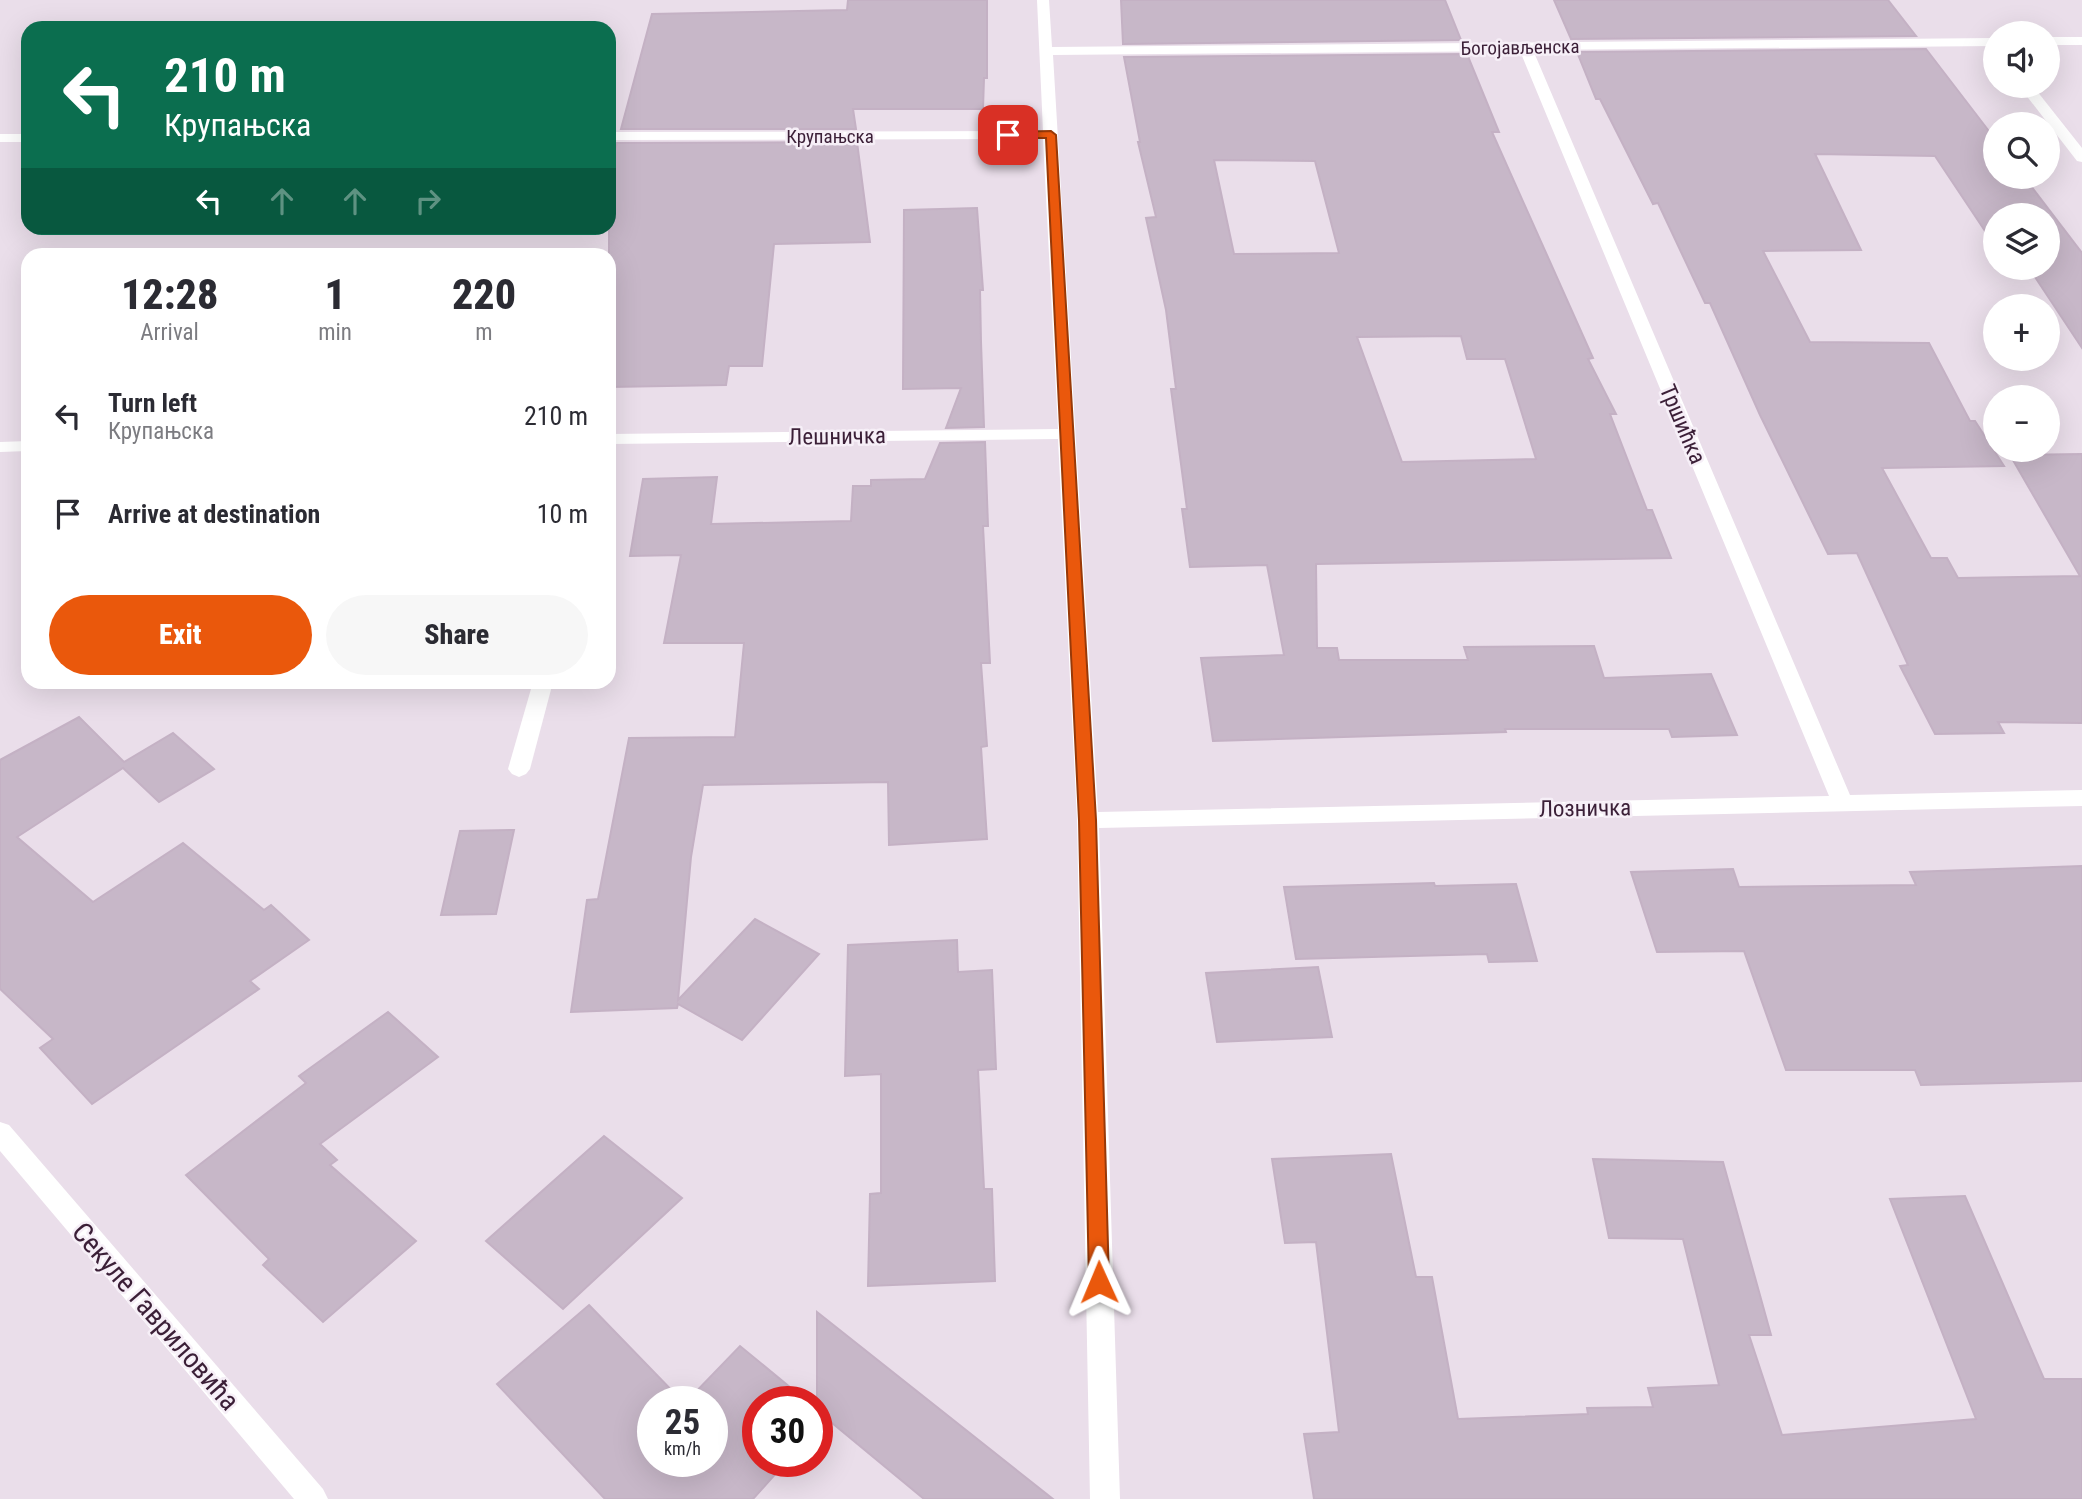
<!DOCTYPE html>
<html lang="en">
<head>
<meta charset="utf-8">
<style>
  :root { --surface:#fff; --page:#f7f7f7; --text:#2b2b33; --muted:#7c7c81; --accent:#ea580c }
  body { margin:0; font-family:"Roboto Condensed",sans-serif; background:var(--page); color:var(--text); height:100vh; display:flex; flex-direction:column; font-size:26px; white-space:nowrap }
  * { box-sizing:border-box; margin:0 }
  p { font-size:23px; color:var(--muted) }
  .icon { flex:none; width:38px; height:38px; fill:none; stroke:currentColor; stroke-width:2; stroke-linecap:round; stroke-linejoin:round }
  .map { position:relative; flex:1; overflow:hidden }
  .sheet { position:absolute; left:21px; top:248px; width:595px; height:441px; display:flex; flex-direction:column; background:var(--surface); border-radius:21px; box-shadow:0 7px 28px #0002 }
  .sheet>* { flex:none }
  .banner { position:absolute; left:21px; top:21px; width:595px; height:214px; border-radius:21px; box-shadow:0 7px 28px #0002; background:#0b6e4f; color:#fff; overflow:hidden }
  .buttons { position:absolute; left:1983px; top:21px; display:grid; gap:14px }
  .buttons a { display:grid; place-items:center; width:77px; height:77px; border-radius:50%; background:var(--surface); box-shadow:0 7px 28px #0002; font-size:35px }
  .speed { position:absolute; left:637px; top:1386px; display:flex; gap:14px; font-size:35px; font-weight:700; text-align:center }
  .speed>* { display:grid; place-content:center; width:91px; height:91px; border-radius:50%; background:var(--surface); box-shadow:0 7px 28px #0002; line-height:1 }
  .speed small { font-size:18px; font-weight:400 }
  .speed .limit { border:10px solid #d22; background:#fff; color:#111 }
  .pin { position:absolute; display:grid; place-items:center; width:60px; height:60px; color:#fff; margin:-30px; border-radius:14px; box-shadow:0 4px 10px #0006 }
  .me { position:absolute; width:77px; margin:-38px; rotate:359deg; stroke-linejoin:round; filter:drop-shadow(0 0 5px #0008) }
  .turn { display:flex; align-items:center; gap:24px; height:147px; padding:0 28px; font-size:32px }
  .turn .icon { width:91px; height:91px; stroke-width:2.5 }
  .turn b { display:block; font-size:49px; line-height:60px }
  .lanes { display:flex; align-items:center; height:66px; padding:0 28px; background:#0003; justify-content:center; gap:35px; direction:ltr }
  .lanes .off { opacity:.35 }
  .eta { display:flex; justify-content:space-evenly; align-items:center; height:119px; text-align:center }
  .eta b { font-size:42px; font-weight:800; line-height:49px }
  .primary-button { display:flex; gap:14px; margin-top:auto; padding:14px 28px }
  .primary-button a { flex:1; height:80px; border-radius:42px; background:var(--accent); color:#fff; font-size:28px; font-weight:800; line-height:80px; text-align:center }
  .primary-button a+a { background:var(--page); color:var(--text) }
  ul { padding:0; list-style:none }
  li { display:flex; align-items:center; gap:21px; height:98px; padding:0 28px }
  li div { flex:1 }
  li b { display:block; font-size:26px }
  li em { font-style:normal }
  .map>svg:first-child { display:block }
</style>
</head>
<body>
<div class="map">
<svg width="2082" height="1499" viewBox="0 0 2082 1499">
  <rect width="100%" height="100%" fill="#eadeea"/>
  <!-- building -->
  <g fill="#c7b7c8" stroke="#c4b1c4" stroke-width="2" fill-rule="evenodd">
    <polygon points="848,0 987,0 987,78 984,78 983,109 853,109 856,129 621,129 652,14 847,10"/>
    <polygon points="1121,0 1445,0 1461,40 1123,44"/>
    <polygon points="1554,0 1888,0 1916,36 1571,39"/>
    <polygon points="1926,49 1995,139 1995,177 2024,177 2082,253 2082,348 2029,268 2048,268 2048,215 1995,215 1995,246 1935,156 1815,154 1861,250 1763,251 1810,342 1929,343 1970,421 1975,421 2004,466 1882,468 1931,558 1947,558 1958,578 2080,576 2010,455 2082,454 2082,723 1998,722 2004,733 1935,734 1900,666 1908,665 1857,553 1828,554 1760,415 1710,303 1705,303 1658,203 1653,204 1600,99 1596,99 1577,52"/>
    <path d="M 1467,54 L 1499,132 L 1492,132 L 1593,358 L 1588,359 L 1616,414 L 1610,414 L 1647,510 L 1652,510 L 1671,558 L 1316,564 L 1317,648 L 1337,648 L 1339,660 L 1468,660 L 1464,647 L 1594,646 L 1604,678 L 1711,674 L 1737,735 L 1672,737 L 1669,729 L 1505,729 L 1506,732 L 1213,741 L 1201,658 L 1284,655 L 1267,565 L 1190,567 L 1182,509 L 1187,509 L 1171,389 L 1176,389 L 1166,310 L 1146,218 L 1156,217 L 1138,142 L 1140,142 L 1124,57 ZM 1214,160 L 1315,161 L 1339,253 L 1234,254 ZM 1461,336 L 1467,359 L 1505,359 L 1536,459 L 1402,462 L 1357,337 Z"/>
    <polygon points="857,142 870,242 774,244 762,366 729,366 726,385 609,387 609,171 617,143"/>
    <polygon points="977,208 983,290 980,290 981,342 984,427 946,428 961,388 903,389 904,210"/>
    <polygon points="985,442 988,526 983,526 990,663 981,663 987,746 981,747 987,839 889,845 888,782 703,785 691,857 678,1000 755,919 819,954 742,1040 678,1004 677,1008 571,1012 587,900 598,899 629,738 735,737 744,643 664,643 681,555 630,556 643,479 717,477 711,524 851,521 853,486 871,486 871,480 925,479 940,443"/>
    <polygon points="79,717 124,762 173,733 214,769 159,802 123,768 17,837 93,902 183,843 264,910 271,905 309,940 250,981 259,989 92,1104 40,1048 53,1039 0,989 0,760"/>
    <polygon points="514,830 496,914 441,915 460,831"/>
    <polygon points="2082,866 2082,1081 1921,1085 1915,1070 1786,1070 1744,951 1657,952 1631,872 1733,869 1739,887 1916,885 1910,872"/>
    <polygon points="1434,883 1435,886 1516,884 1537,961 1489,962 1487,954 1296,959 1284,887"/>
    <polygon points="957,940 958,972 992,970 996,1069 978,1070 984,1189 992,1189 995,1281 868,1286 870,1194 881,1193 881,1074 845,1076 848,945"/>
    <polygon points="1318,967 1332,1037 1217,1042 1206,973"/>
    <polygon points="388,1012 438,1057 320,1144 337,1160 330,1165 416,1241 323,1322 263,1265 269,1259 186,1175 306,1083 299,1076"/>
    <polygon points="604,1136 682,1198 563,1309 486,1241"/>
    <polygon points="1391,1154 1416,1277 1432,1277 1458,1419 1588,1414 1587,1408 1653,1407 1648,1388 1719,1385 1683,1239 1609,1238 1593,1159 1723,1162 1771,1335 1749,1335 1782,1435 1976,1419 1890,1199 1965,1196 2044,1379 2082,1379 2082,1499 1314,1499 1304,1434 1339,1432 1316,1242 1285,1243 1272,1159"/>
    <polygon points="589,1305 683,1402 653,1402 653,1461 712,1461 712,1402 686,1402 740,1346 808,1402 758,1402 758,1461 787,1461 753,1499 605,1499 497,1384"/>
    <polygon points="817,1312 1053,1499 924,1499 826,1418 817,1428"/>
  </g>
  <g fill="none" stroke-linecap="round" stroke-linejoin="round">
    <!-- lane -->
    <polygon fill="#fff" fill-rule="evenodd" points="533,682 553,682 530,769 526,774 519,777 512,774 508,769"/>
    <!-- street -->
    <g fill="#fff" fill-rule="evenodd">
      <path d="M 1037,0 L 1049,0 L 1052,47 L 1995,38 L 1995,46 L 1533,50 L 1850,795 L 2082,790 L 2082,806 L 1099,828 L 1120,1499 L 1090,1499 L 1077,820 L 1058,439 L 609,444 L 609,434 L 1058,429 L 1043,139 L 609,140 L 609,132 L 1043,131 ZM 1520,51 L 1829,796 L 1098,812 L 1053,55 Z"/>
      <rect x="2048" y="37" width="34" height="8"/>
      <polygon points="2019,86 2033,86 2082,148 2082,162 2077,161"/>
      <rect x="0" y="134" width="28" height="8"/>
      <polygon points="28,441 28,451 0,452 0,442"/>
      <polygon points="0,1122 9,1125 323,1489 328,1499 294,1499 0,1151"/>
    </g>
  </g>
  <!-- route -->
  <polygon fill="#ea580c" stroke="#983908" stroke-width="2" points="1051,131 1056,135 1096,820 1109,1282 1107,1288 1099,1291 1092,1288 1089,1282 1079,820 1046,138 1008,138 1003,135 1008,132"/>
  <g text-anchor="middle" stroke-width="5" stroke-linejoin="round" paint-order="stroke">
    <!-- far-street labels -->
    <g font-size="19" fill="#3b1f37" stroke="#f6eff7">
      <text transform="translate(1520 47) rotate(-1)" y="7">Богојављенска</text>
      <text x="830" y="143">Крупањска</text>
    </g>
    <!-- street labels -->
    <g font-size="23" fill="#3b1f37" stroke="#f6eff7">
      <text transform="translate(1683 424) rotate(67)" y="8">Тршићка</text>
      <text transform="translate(837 436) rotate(-1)" y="8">Лешничка</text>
      <text transform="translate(1585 808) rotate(-1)" y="8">Лозничка</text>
    </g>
    <!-- near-street labels -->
    <g font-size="28" fill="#3b1f37" stroke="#f6eff7">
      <text transform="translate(156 1316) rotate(49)" y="10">Секуле Гавриловића</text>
    </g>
  </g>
</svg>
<div class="buttons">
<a><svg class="icon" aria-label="sound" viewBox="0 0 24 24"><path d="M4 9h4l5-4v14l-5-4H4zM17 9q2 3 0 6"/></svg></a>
<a><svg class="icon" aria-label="search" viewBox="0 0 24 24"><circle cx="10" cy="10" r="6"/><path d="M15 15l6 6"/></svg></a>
<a><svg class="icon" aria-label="layers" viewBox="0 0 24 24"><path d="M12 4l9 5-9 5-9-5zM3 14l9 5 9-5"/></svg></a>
<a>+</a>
<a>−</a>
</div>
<div class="speed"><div>25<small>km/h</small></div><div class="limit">30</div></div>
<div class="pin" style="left:1008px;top:135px;background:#d93025"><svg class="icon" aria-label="arrive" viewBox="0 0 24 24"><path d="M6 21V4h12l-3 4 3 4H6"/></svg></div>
<svg class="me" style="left:1099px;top:1282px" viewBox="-20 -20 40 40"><path d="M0-17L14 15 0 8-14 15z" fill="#ea580c" stroke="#fff" stroke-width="4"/></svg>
<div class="banner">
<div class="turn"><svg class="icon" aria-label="left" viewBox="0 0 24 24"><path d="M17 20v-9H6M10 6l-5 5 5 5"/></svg><div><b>210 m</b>Крупањска</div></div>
<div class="lanes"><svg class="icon" aria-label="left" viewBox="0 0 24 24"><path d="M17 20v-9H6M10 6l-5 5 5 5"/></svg><svg class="icon off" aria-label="ahead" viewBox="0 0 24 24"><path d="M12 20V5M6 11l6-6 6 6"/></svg><svg class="icon off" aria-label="ahead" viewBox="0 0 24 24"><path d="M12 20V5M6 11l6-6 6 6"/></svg><svg class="icon off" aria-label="right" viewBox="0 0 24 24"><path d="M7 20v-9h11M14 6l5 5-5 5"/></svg></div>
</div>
<section class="sheet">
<div class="eta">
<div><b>12:28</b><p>Arrival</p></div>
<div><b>1</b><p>min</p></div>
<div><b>220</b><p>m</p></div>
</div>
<ul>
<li><svg class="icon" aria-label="left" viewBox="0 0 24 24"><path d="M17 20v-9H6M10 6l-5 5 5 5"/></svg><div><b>Turn left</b><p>Крупањска</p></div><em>210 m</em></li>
<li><svg class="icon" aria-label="arrive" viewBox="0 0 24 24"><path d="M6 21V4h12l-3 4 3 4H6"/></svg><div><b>Arrive at destination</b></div><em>10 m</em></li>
</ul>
<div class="primary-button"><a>Exit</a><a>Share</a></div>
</section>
</div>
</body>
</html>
